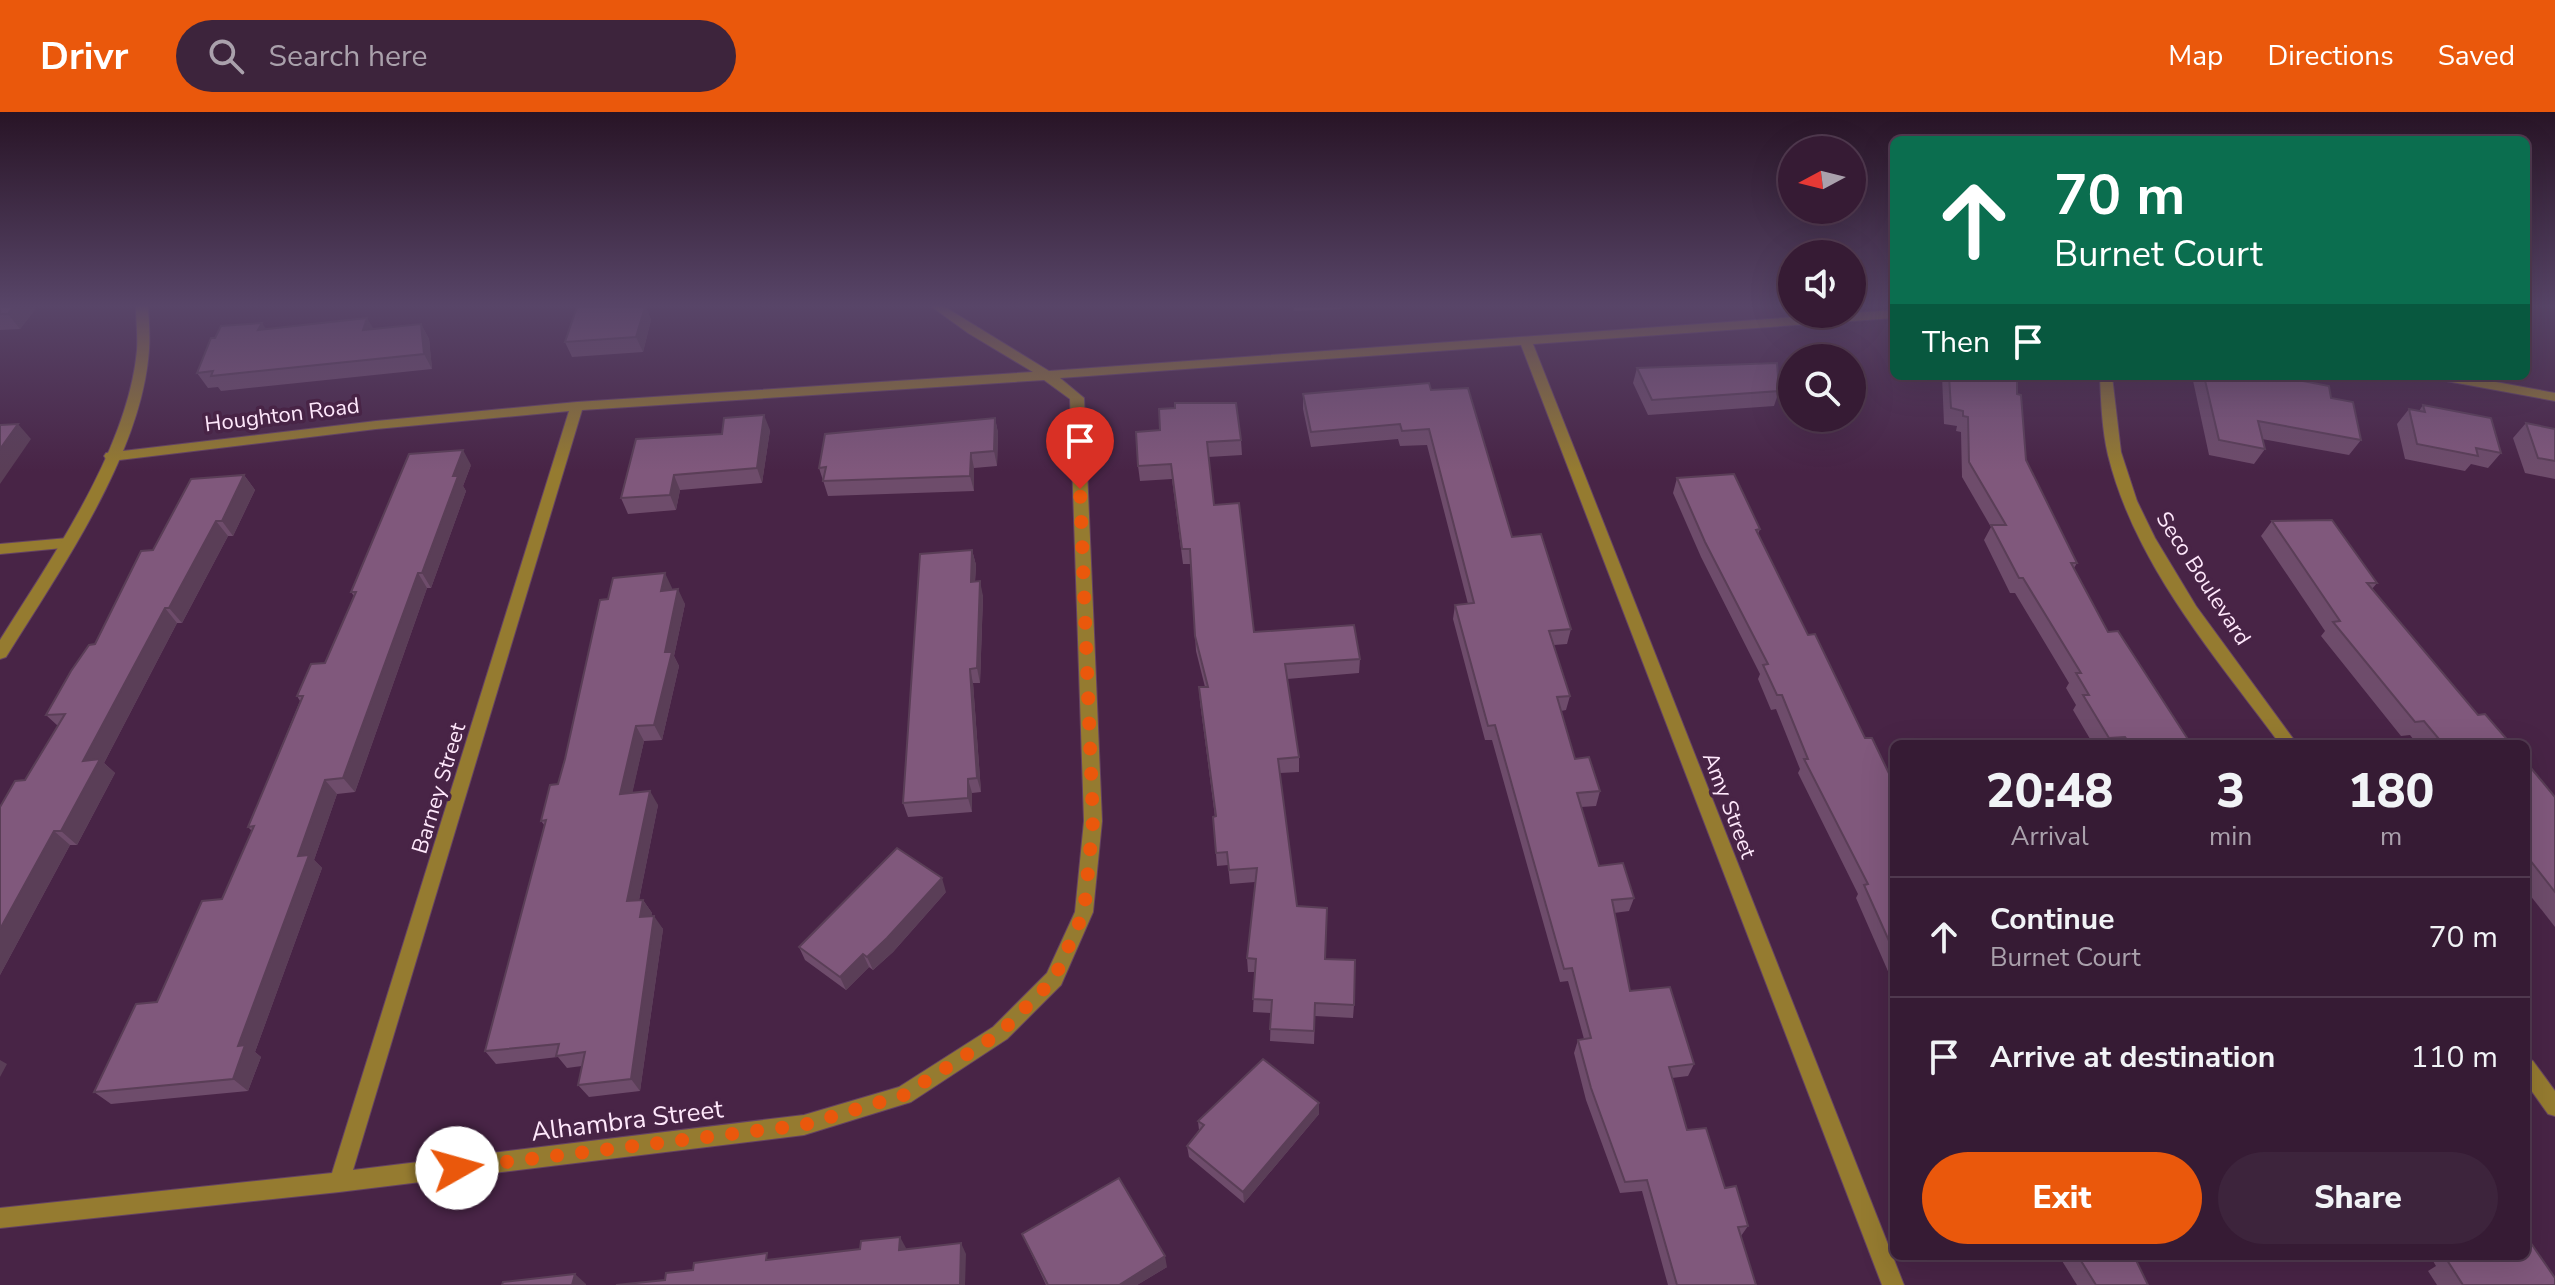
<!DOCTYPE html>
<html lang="en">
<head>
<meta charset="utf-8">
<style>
  :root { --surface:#361b34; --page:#3d243c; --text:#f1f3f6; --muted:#aaa1ac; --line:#50394f; --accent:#ea580c }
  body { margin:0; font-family:"Nunito Sans",sans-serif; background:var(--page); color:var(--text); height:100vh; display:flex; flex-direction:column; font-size:30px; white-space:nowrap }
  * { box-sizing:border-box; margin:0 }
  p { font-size:26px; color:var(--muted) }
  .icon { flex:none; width:44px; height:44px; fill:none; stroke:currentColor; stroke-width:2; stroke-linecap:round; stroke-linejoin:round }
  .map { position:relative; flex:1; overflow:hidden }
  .details { position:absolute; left:1890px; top:628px; width:640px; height:520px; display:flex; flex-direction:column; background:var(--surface); border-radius:12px; box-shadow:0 8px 32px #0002,0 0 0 2px var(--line) }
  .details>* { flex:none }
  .hud { position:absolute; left:1890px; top:24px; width:640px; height:244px; border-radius:12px; box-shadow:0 8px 32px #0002,0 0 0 2px var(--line); background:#0b6e4f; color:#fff; overflow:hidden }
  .needle { width:52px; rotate:263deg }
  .controls { position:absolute; left:1778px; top:24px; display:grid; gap:16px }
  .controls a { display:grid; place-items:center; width:88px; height:88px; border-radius:50%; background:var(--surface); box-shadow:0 8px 32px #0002,0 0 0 2px var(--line); font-size:40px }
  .pin { position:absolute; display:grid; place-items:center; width:68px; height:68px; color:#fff; margin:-82px -34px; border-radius:50% 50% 50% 0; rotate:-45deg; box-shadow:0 0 8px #0007 }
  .pin .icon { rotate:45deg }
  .me { position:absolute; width:88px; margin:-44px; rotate:83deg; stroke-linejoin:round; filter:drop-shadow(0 0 6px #0008) }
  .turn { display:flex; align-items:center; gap:28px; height:168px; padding:0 32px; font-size:36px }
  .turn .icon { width:104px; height:104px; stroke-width:2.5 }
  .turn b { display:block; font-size:56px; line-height:68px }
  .then { display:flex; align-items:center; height:76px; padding:0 32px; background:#0003; gap:16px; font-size:30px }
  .eta { display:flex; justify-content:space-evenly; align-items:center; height:136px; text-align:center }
  .eta b { font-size:48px; font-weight:800; line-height:56px }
  .primary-button { display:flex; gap:16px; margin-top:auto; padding:16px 32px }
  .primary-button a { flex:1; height:92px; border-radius:48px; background:var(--accent); color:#fff; font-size:32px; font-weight:800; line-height:92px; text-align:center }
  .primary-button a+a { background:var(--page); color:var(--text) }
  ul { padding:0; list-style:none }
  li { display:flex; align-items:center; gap:24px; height:120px; padding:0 32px; border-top:2px solid var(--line) }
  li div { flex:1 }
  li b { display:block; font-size:30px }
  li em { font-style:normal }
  header { display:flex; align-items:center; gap:48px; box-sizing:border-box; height:112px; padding:0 40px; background:var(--accent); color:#fff }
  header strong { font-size:38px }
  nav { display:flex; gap:44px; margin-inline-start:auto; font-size:28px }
  .search { width:560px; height:72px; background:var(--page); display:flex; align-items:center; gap:20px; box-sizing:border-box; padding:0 28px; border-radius:44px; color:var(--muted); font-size:30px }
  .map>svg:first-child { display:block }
</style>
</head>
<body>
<header>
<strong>Drivr</strong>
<div class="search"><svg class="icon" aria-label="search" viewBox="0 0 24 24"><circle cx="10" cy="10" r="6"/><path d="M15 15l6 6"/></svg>Search here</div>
<nav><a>Map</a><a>Directions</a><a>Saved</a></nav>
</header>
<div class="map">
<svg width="2555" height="1173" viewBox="0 0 2555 1173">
  <rect width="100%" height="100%" fill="#482446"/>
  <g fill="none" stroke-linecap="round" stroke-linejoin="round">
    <!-- minor casing -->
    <g stroke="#654363" stroke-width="2">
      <g id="minor">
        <path d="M 932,195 L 945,195 L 1049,259 L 1894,198 L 1894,206 L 1533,232 L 1904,1173 L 1882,1173 L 1521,233 L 1060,266 L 1084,286 L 1102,709 L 1093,800 L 1061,873 L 1007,927 L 911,990 L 804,1023 L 339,1080 L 0,1116 L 0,1096 L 332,1061 L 569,299 L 376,317 L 111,349 L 106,347 L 104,344 L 106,341 L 376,309 L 577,290 L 1033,260 L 968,221 ZM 1044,268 L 1070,287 L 1084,709 L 1075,800 L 1047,861 L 993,915 L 899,975 L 804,1003 L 353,1058 L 582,298 Z"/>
        <path d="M 2100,264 L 2112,264 L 2121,340 L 2137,389 L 2155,426 L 2196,494 L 2297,632 L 2280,632 C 2215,544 2135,453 2108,343 C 2102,317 2101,290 2100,264 Z"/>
        <polygon points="2435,264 2463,264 2555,281 2555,289 2441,268"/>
        <polygon points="68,426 75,431 73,435 0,442 0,432"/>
        <polygon points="2526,946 2533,949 2555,979 2555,1004 2548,1002 2526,971"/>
      </g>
    </g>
    <!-- tertiary casing -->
    <g stroke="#654363" stroke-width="2">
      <path id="tertiary" d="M 136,195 L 148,195 C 149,209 150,224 149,238 C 142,342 60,458 6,545 L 0,547 L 0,528 C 52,445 128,337 137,238 C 138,224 136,209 136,195 Z"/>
    </g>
    <!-- minor -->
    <use href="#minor" fill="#957b30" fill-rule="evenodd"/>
    <!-- tertiary -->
    <use href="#tertiary" fill="#957b30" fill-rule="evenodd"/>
  </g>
  <!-- wall -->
  <g fill="#6e4c6b">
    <polygon points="0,195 37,195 20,217 0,218"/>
    <polygon points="577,195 646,195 651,208 643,240 572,245 565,230"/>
    <polygon points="1293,195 1342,195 1342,197 1294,199"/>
    <polygon points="421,212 429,227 432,257 221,279 218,275 208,276 197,261 267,217 373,217"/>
    <polygon points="1637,256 1779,279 1774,294 1648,303 1633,271"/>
    <polygon points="1942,264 2017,264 2017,282 2026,348 2077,451 2074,456 2108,520 2191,632 2093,632 2073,598 2076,593 2066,576 2069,571 2015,481 2010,481 1984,428 1991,415 1962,365 1961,320 1956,319 1957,314 1944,312"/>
    <polygon points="2192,264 2277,264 2361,328 2349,343 2262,327 2265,337 2254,352 2209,343"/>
    <polygon points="1431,278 1512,425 1571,517 1567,532 1554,533 1570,584 1566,598 1561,599 1575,647 1600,679 1596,694 1581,695 1599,754 1634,786 1629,799 1614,801 1630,879 1694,952 1688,964 1672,966 1687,1018 1725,1076 1748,1114 1741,1124 1756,1173 1668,1173 1642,1079 1620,1081 1586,988 1574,941 1578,928 1584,927 1568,869 1560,870 1492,628 1485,628 1453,507 1455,493 1468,492 1427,333 1400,334 1398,327 1311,335 1303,297 1303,282"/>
    <polygon points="2423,293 2501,341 2488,356 2471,352 2465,359 2405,347 2397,312 2409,297 2419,299"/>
    <polygon points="995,306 998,321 997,354 974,356 974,379 828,384 819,356"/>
    <polygon points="2526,311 2555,317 2555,367 2525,361 2513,326"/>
    <polygon points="770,318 762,371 680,378 676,398 628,402 621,386"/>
    <polygon points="1160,318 1241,328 1242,343 1208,345 1214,393 1254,520 1360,547 1359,561 1287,567 1299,645 1299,660 1280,661 1297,794 1325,847 1354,893 1353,906 1315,904 1314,932 1270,929 1271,901 1253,900 1255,860 1248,860 1247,846 1255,770 1230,772 1228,753 1217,754 1213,705 1215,705 1200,590 1199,575 1205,575 1196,539 1190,452 1183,452 1172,367 1140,369 1138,354"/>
    <polygon points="471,353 463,374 466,379 431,476 427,476 355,680 337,682 314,748 322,756 255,940 261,945 248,979 111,992 94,980 157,890 222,787 252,719 248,715 300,589 297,584 325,551 354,484 351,480"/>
    <polygon points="244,363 255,378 233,424 228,424 182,511 177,511 104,651 115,661 77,733 70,733 0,863 0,695 25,668 58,614 46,603 95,532 153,438"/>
    <polygon points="1677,366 1760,417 1758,422 1808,523 1865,626 1894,672 1894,873 1856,786 1858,782 1798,661 1800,657 1776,597 1771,598 1758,567 1760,562 1701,445 1673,381"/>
    <polygon points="2272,409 2377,471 2372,477 2478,603 2511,632 2417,632 2410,623 2401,624 2321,524 2325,519 2261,424"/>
    <polygon points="972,438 976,453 975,470 983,484 980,571 973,571 981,680 972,681 972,700 908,705 903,691"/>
    <polygon points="672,476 671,478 685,492 674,544 679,554 662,628 644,629 632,681 658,693 639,788 643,788 652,801 651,804 663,817 640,979 589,985 578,973 582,954 567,956 558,945 496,952 485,939 545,714 541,709 558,672 608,487"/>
    <polygon points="2526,650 2555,685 2555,815 2526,778"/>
    <polygon points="946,780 893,840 873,858 869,855 846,878 805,848 799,835"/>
    <polygon points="1319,1002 1244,1091 1189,1045 1187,1034 1199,1018 1198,1009"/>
    <polygon points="1022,1122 1167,1155 1137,1173 1046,1173"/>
    <polygon points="2059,1144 2134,1144 2148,1173 2077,1173"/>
    <polygon points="2430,1144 2526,1144 2555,1173 2437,1173 2428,1159 2436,1154"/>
  </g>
  <!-- shaded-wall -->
  <g fill="#5a3e57">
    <polygon points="14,195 37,195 20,217 8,202"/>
    <polygon points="645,195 646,195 651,208 643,240 636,225"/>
    <polygon points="367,206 376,221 363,218"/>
    <polygon points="262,211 272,226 258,218"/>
    <polygon points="421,212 429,227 432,257 424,242"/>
    <polygon points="764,303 770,318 762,371 757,356"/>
    <polygon points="995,306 998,321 997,354 994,339"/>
    <polygon points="18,312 31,327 0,372 0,337"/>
    <polygon points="463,338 471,353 463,374 466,379 431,476 422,461 453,364"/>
    <polygon points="971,341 974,356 974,379 970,364"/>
    <polygon points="244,363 255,378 233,424 222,409"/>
    <polygon points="674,363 680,378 676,398 670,383"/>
    <polygon points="216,409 228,424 182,511 169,496"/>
    <polygon points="972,438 976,453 974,485 971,470"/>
    <polygon points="418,461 427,476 355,680 343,666"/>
    <polygon points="665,461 672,476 668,494 661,479"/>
    <polygon points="980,469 983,484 980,571 977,556"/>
    <polygon points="678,477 685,492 674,544 679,554 662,628 654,613 665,540"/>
    <polygon points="165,496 177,511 104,651 115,661 77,733 61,719 83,649"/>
    <polygon points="970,557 973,571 981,680 977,666"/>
    <polygon points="636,614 644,629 629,696 620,682"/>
    <polygon points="968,667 972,681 972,700 968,686"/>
    <polygon points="325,668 337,682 314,748 322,756 255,940 261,945 248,979 233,967 238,934 298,744"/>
    <polygon points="650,679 658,693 636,803 627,789"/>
    <polygon points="54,719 70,733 0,863 0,817"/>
    <polygon points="942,766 946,780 893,840 873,858 867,845"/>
    <polygon points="643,788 652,801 649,819 640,805"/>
    <polygon points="654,804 663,817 640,979 631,967"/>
    <polygon points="863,842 869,855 846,878 840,865"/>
    <polygon points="0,948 7,952 0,965"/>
    <polygon points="1319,991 1319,1002 1244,1091 1243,1080"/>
    <polygon points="900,1125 906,1136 905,1148 899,1138"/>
    <polygon points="961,1131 966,1142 965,1173 960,1173"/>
    <polygon points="1165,1144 1167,1155 1137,1173 1121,1173 1121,1172"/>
    <polygon points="575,1162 586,1172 586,1173 572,1173"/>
  </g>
  <!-- building -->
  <g fill="#80587c" stroke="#5a3e57" stroke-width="2">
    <polygon points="0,195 14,195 8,202 0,202"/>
    <polygon points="577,195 645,195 636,225 565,230"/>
    <polygon points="367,206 363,218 421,212 424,242 211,264 213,259 197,261 211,226 215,226 221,214 262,211 258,218"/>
    <polygon points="1777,251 1779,279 1652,288 1637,256"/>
    <polygon points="1949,264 2017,264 2017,282 2021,283 2026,348 2077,451 2071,451 2108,520 2118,519 2191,632 2130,632 2125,625 2109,626 2083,583 2089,583 2076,561 2081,561 2023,466 2019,466 1991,413 2006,413 1969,350 1968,305 1963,304 1963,299 1951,296"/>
    <polygon points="2204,264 2277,264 2329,274 2331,286 2353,290 2361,328 2258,309 2265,337 2219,328"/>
    <polygon points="1429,271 1431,278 1468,276 1512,425 1541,422 1571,517 1549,519 1570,584 1557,585 1575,647 1589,645 1600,679 1577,681 1599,754 1623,751 1634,786 1612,788 1630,879 1670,875 1694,952 1669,955 1687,1018 1706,1016 1725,1076 1736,1074 1748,1114 1738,1115 1756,1173 1677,1173 1647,1068 1625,1070 1591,976 1578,928 1591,926 1572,856 1564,857 1495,613 1488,614 1455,493 1474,491 1429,317 1402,319 1400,312 1311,320 1303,282"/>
    <polygon points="1175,291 1236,291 1241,328 1207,330 1214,393 1239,391 1254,520 1354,513 1360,547 1285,552 1299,645 1278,647 1297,794 1327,796 1325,847 1355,848 1354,893 1315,891 1314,919 1270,917 1272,888 1253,887 1256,847 1247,846 1257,756 1229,758 1227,740 1216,741 1213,705 1216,704 1199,575 1208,575 1195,524 1190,437 1182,437 1171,352 1138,354 1136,320 1160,318 1159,297 1175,296"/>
    <polygon points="2423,293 2491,306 2501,341 2476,336 2478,344 2417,332 2409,297 2425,300"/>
    <polygon points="764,303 757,356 674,363 670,383 621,386 636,327 722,322 724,306"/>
    <polygon points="995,306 994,339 971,341 970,364 823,369 826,355 819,356 825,322"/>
    <polygon points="2526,311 2555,317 2555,349 2538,346"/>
    <polygon points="18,312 0,337 0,313"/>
    <polygon points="463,338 453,364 458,364 422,461 418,461 343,666 325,668 298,744 309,743 238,934 245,933 233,967 94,980 136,892 157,890 202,789 222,787 254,714 248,715 303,584 297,584 311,552 325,551 356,480 351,480 409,342"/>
    <polygon points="1734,362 1760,417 1756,418 1808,523 1815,522 1865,626 1872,626 1894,672 1894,840 1864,773 1868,772 1804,647 1808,647 1782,583 1777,583 1763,553 1768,552 1705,430 1677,366"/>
    <polygon points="244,363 222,409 216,409 169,496 165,496 83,649 100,647 61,719 54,719 0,817 0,695 15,669 25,668 65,602 46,603 71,559 89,533 95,532 141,439 153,438 191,367"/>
    <polygon points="2332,408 2377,471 2367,471 2478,603 2485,602 2511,632 2443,632 2424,609 2415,610 2333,510 2340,509 2272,409"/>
    <polygon points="972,438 971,470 980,469 977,556 970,557 977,666 968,667 968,686 903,691 920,442"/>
    <polygon points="665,461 661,479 678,477 665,540 672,540 654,613 636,614 620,682 650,679 627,789 643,788 640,805 654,804 631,967 578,973 585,940 556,944 559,932 485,939 546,708 541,709 550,673 558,672 565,647 600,488 608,487 613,466"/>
    <polygon points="2526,650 2555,685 2555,780 2526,743"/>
    <polygon points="897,736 942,766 887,826 867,845 863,842 840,865 799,835"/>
    <polygon points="1263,947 1319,991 1243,1080 1187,1034 1204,1013 1198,1009"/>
    <polygon points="1119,1066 1165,1144 1121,1172 1122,1173 1048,1173 1022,1122"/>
    <polygon points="2526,1124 2555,1166 2555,1173 2463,1173 2447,1148 2457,1147 2455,1144 2526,1144"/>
    <polygon points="900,1125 899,1138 961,1131 960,1173 616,1173 665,1168 666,1161 693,1158 694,1151 767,1141 766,1148 860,1137 861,1129"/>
    <polygon points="2078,1144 2134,1144 2148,1173 2096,1173"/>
    <polygon points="575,1162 572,1173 502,1173 503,1170"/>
  </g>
  <!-- sky -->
  <linearGradient id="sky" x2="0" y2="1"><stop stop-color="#281426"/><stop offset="0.54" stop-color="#584568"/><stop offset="1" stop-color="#584568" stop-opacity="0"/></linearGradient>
  <rect width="2555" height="359" fill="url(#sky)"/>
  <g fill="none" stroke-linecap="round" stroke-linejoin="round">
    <!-- route -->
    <polyline stroke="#ea580c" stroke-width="14" stroke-dasharray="0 25.2" points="457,1056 804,1013 904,983 1000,921 1054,867 1084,800 1093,709 1080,377"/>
  </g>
  <g text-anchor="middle" stroke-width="7" stroke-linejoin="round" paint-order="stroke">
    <!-- street labels -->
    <g font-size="22" fill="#fee7fb" stroke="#482446">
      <text transform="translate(282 302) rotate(-7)" y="8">Houghton Road</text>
      <text transform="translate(2204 466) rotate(57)" y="8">Seco Boulevard</text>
      <text transform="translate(438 676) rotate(-73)" y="8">Barney Street</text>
      <text transform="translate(1730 693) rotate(69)" y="8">Amy Street</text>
    </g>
    <!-- near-street labels -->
    <g font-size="26" fill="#fee7fb" stroke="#482446">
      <text transform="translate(627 1008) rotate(-7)" y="9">Alhambra Street</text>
    </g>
  </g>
</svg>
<div class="controls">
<a><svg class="needle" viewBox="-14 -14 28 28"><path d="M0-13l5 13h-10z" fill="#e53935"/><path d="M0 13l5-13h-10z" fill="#aaa1ac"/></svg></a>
<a><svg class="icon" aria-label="sound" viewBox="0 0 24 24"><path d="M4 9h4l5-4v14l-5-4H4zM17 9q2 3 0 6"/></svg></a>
<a><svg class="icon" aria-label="search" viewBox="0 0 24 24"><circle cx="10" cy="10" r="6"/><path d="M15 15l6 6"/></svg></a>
</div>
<div class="pin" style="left:1080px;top:377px;background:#d93025"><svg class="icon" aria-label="arrive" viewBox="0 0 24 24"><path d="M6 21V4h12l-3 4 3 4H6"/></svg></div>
<svg class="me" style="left:457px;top:1056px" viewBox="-20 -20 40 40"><circle r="19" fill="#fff"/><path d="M0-13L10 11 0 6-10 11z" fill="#ea580c"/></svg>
<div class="hud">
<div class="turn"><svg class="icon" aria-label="ahead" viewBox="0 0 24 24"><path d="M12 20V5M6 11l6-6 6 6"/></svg><div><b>70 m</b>Burnet Court</div></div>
<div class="then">Then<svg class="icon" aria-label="arrive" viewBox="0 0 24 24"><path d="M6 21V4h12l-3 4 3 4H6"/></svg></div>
</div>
<section class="details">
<div class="eta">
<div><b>20:48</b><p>Arrival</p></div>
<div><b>3</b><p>min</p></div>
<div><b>180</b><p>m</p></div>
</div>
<ul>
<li><svg class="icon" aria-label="ahead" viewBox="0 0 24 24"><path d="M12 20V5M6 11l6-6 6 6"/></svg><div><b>Continue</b><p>Burnet Court</p></div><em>70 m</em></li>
<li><svg class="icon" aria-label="arrive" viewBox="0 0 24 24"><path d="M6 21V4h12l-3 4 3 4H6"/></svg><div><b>Arrive at destination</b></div><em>110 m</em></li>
</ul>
<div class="primary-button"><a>Exit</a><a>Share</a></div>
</section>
</div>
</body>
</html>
